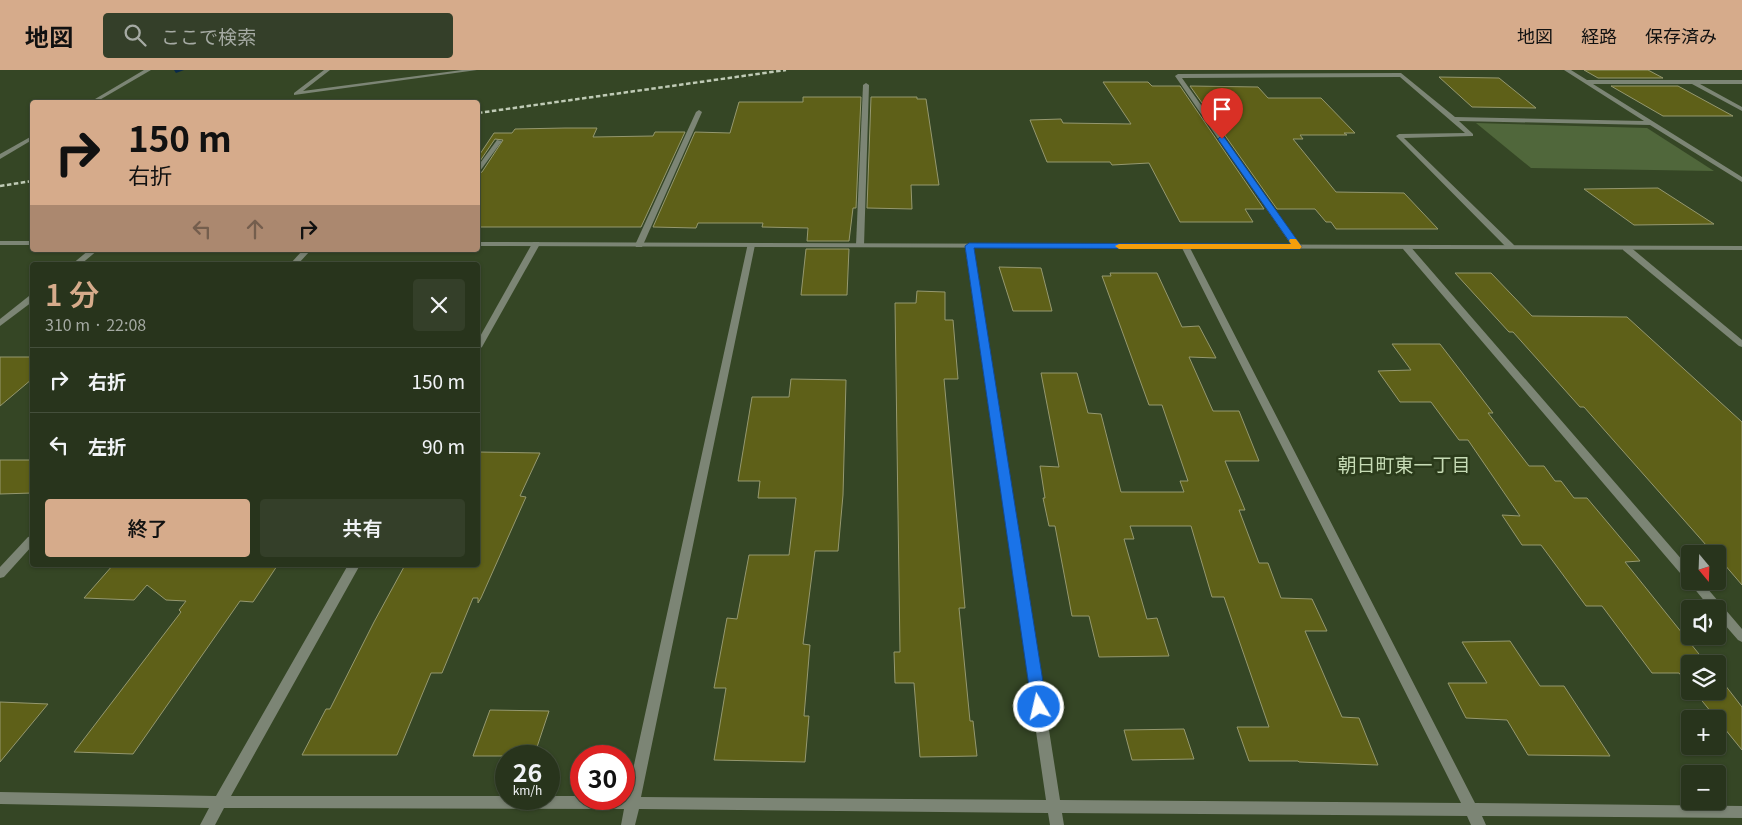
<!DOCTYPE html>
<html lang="ja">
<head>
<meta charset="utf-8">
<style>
  :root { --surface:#28341c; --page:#343f29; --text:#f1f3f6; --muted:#a5aaa3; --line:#444f3b; --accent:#d6ab8b }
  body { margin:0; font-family:Georgia,"Noto Sans JP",serif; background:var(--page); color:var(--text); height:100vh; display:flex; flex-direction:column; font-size:19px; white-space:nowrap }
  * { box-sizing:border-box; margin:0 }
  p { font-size:16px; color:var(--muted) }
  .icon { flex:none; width:28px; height:28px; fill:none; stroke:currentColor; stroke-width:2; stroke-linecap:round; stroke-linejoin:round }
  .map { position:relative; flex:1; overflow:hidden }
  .panel { position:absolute; left:30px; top:192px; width:450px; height:305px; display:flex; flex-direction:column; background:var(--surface); border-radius:5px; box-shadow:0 1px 4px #0004,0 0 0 1px var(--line) }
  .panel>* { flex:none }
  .top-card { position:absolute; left:30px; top:30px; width:450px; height:152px; border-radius:5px; box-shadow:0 1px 4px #0004,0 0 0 1px var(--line); background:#d6ab8b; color:#111; overflow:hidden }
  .needle { width:32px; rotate:161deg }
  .controls { position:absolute; left:1681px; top:475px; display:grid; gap:10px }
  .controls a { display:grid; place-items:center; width:45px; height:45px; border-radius:5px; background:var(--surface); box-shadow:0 1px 4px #0004,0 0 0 1px var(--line); font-size:25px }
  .speed { position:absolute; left:495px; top:675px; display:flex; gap:10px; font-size:25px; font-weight:700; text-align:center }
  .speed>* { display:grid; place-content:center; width:65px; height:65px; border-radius:50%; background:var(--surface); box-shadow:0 1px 4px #0004,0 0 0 1px var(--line); line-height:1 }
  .speed small { font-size:12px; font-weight:400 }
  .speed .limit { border:8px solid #d22; background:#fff; color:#111 }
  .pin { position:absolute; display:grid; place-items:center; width:42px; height:42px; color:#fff; margin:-51px -21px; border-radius:50% 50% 50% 0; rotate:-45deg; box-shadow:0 0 5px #0007 }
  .pin .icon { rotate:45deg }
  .me { position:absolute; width:55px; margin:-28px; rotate:351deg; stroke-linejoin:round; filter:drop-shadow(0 0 4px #0008) }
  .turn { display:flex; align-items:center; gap:18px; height:105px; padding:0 15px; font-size:22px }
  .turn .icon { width:65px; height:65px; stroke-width:2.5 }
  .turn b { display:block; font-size:35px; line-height:42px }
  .lanes { display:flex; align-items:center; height:48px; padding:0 15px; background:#0003; justify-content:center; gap:25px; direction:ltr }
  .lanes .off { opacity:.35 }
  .round { display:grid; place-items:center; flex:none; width:52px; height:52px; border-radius:5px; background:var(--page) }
  .overview { display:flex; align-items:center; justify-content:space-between; height:85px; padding:0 15px }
  h1 { font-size:30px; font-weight:600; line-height:38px; color:var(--accent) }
  .cta { display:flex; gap:10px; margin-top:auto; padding:10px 15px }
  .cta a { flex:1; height:58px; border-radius:5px; background:var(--accent); color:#111; font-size:20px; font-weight:600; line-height:58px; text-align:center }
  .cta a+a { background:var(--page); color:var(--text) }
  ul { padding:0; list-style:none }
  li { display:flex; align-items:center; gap:15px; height:65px; padding:0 15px; border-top:1px solid var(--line) }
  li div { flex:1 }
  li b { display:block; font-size:19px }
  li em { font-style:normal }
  header { display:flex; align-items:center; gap:30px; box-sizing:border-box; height:70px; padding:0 25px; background:var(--accent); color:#111 }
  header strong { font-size:24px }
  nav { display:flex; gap:28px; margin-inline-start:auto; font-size:18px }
  .search { width:350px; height:45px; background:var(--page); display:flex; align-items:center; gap:12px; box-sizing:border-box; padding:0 18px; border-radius:5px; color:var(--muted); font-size:19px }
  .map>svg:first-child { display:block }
</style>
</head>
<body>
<header>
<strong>地図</strong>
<div class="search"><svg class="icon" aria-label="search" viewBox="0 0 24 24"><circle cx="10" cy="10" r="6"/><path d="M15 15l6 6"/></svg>ここで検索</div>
<nav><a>地図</a><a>経路</a><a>保存済み</a></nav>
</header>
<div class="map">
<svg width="1742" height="755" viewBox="0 0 1742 755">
  <rect width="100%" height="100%" fill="#354625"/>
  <!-- green -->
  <polygon fill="#50673b" points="1476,53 1647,58 1714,101 1531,98"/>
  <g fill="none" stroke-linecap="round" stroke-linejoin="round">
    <!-- stream -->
    <polygon fill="#0a2a4a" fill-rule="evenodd" points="174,0 184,0 176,3"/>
  </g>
  <!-- building -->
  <g fill="#5e6018" stroke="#95986f">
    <polygon points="1584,0 1648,0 1663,8 1598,8"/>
    <polygon points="1439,7 1499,8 1536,38 1472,37"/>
    <polygon points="1103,12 1148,12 1152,16 1180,16 1264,139 1245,139 1253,152 1180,152 1149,93 1112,95 1110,92 1047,92 1030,50 1061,49 1063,53 1131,54"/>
    <polygon points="1190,16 1258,17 1268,28 1321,28 1355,63 1344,63 1347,65 1300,65 1303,69 1293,69 1336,122 1404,123 1438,159 1336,159 1331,152 1326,152 1315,139 1277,139"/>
    <polygon points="1611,16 1678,16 1733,46 1663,46"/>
    <polygon points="803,27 861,27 856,138 853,138 849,171 807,171 808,158 762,157 763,153 698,153 696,158 653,157 695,62 730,63 739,32 803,32"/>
    <polygon points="871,27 917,27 917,29 926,29 939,115 911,115 912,139 867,138"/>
    <polygon points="565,58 597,58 593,67 653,66 655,62 685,62 641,157 478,157 478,104 482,102 503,70 495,69 478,94 478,87 494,63 512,63 515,59"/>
    <polygon points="1658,118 1714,154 1634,155 1584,119"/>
    <polygon points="806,179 849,179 847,225 801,225"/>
    <polygon points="999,197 1041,198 1052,241 1013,241"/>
    <polygon points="1110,203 1157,203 1182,257 1199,256 1216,288 1189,287 1213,341 1239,341 1259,391 1225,391 1245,440 1239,440 1259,493 1268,493 1281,528 1312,529 1327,561 1305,561 1342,647 1359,648 1378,695 1299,692 1298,691 1249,691 1237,657 1269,657 1224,527 1212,527 1191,456 1130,456 1134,469 1124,469 1147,549 1157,548 1169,586 1099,587 1089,546 1072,546 1055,456 1049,456 1043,428 1045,428 1040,396 1059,397 1041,303 1077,303 1088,343 1101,344 1121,422 1184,422 1180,411 1188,411 1162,335 1149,335 1102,206 1111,206"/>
    <polygon points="1455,203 1491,203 1532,246 1627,247 1742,352 1742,515 1718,487 1718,484 1714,484 1584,337 1580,337 1513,262 1509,262"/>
    <polygon points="917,221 945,222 945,250 953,250 958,309 944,309 965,538 959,538 970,651 973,651 977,686 920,687 914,613 895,613 894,582 900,582 895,233 916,233"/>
    <polygon points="1392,274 1440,274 1493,343 1488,343 1529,396 1544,396 1555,411 1561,411 1574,428 1587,428 1640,491 1625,492 1707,594 1690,594 1690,616 1679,603 1652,603 1602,536 1586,536 1541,475 1522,475 1502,445 1520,446 1468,370 1459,370 1431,332 1400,332 1378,301 1411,300"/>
    <polygon points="0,287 32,287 32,309 0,336"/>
    <polygon points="791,309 846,310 843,425 838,481 815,481 803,574 810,575 804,646 809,646 805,692 714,690 726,618 714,618 727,548 737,549 749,485 789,485 796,428 758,428 760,411 738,411 752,327 789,327"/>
    <polygon points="478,382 540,383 520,426 526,427 481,528 478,533 478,528 473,528 442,603 431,603 397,685 302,685 326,639 330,639 374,552 405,495 478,495"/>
    <polygon points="0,390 32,390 32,423 0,424"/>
    <polygon points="113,495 277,496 253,532 240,531 133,684 74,682 181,542 179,540 186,531 166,530 147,515 134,530 84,528"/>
    <polygon points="1510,571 1540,616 1564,616 1610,686 1528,685 1507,650 1466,648 1448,613 1487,613 1462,572"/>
    <polygon points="1718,606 1742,637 1742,680 1694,621 1718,621"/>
    <polygon points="0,632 48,634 0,692"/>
    <polygon points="490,640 549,641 534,686 473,686"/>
    <polygon points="1184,659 1194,689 1132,690 1124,660"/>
  </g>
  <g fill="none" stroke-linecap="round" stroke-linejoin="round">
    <!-- minor -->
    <g fill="#7c8575" fill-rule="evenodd">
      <polygon points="324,0 330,0 303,21 462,0 477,0 294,25 294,23"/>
      <polygon points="1564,0 1571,0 1587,10 1742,10 1742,14 1700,14 1742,37 1742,41 1692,14 1593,14 1742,107 1742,112 1650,55 1459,51 1473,64 1473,66 1404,68 1514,175 1515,177 1511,179 1508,179 1396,66 1399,64 1465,63 1400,7 1182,8 1301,177 1297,179 1294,179 1175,6 1178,4 1401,3 1455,47 1644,51"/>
      <polygon points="866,13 869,15 864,175 860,177 856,175 863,15"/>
      <polygon points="699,40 702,42 643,175 642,177 636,177 635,175 696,42"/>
      <polygon points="497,70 502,71 480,101 478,102 478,96"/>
      <polygon points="533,172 539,172 540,174 482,277 478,280 478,270"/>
      <polygon points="748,173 751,173 755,175 641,727 1046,730 965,176 969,174 973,176 1060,730 1461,733 1181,176 1185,174 1189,176 1475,733 1742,736 1742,748 1482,746 1486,755 1471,755 1467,746 1062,743 1064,755 1050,755 1048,743 639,739 635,755 621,755 624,739 224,738 215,755 200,755 209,738 0,734 0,722 216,726 348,495 360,495 231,726 506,726 506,729 549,729 549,726 581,726 581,729 624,729 624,727 627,727"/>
      <polygon points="1403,175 1409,175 1690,499 1690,511 1701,511 1742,559 1742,572 1738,570 1718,547 1718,539 1711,539 1688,511 1686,510 1403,179"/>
      <polygon points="1623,176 1629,176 1742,270 1742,277 1739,276 1623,180"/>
      <polygon points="89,180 98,180 80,195 71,195"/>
      <polygon points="303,180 311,180 297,195 289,195"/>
      <polygon points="29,226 32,226 32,232 0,256 0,249"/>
      <polygon points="32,466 32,476 4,507 0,508 0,497 28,467"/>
    </g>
    <!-- tertiary -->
    <g fill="#7c8575" fill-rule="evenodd">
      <polygon points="144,0 151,0 96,32 90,32"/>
      <polygon points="32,66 32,70 0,89 0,84"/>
      <rect x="0" y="171" width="32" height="4"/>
      <polygon points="478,172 1742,176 1742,180 478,176"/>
    </g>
    <!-- rail -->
    <g stroke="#bfcab5" stroke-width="2.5" stroke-dasharray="4.5 2.5" stroke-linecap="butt">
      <polyline points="478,43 786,0"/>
      <polyline points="0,116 32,111"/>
    </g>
  </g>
  <!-- route -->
  <polygon fill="#1a73e8" stroke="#114b97" points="1220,67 1224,67 1302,177 1300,179 974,178 1047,637 1045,642 1039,643 1034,642 1032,637 965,176 969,173 1291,174 1218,69"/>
  <!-- slow -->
  <polygon fill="#f59e0b" points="1290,169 1296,169 1302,177 1300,179 1119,179 1115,176 1119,174 1291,174 1289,171"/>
  <g text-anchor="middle" stroke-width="5" stroke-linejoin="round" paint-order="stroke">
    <!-- neighbourhood labels -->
    <g font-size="19" fill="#c6dbb5" stroke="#2b3b1b">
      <text x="1404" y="402">朝日町東一丁目</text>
    </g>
  </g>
</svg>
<div class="controls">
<a><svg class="needle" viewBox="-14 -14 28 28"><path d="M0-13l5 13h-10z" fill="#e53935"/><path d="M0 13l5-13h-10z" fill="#a5aaa3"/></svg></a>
<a><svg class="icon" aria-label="sound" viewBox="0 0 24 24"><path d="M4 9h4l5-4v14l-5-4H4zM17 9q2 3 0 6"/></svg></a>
<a><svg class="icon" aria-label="layers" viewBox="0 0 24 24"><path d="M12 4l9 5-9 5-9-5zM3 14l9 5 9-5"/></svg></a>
<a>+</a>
<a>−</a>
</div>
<div class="speed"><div>26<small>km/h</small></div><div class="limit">30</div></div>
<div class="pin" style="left:1222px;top:69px;background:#d93025"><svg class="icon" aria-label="arrive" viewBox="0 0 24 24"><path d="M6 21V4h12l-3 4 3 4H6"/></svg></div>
<svg class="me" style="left:1039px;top:637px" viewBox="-20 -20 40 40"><circle r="17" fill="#1a73e8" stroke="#fff" stroke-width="3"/><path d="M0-11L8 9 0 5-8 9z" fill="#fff"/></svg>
<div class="top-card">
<div class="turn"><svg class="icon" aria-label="right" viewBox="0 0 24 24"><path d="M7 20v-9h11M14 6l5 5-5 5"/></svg><div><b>150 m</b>右折</div></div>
<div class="lanes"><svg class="icon off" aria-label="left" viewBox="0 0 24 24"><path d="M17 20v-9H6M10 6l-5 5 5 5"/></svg><svg class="icon off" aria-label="ahead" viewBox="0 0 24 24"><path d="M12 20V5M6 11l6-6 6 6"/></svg><svg class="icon" aria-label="right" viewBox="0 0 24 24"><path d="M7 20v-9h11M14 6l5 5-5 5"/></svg></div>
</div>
<section class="panel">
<div class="overview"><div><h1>1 分</h1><p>310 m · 22:08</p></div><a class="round"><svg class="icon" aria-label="close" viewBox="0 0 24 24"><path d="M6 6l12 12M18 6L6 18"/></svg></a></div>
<ul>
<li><svg class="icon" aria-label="right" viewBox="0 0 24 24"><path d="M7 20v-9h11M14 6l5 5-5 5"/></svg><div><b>右折</b></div><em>150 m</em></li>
<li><svg class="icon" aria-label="left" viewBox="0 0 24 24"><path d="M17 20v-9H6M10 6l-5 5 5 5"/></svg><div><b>左折</b></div><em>90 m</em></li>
</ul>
<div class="cta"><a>終了</a><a>共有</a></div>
</section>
</div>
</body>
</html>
